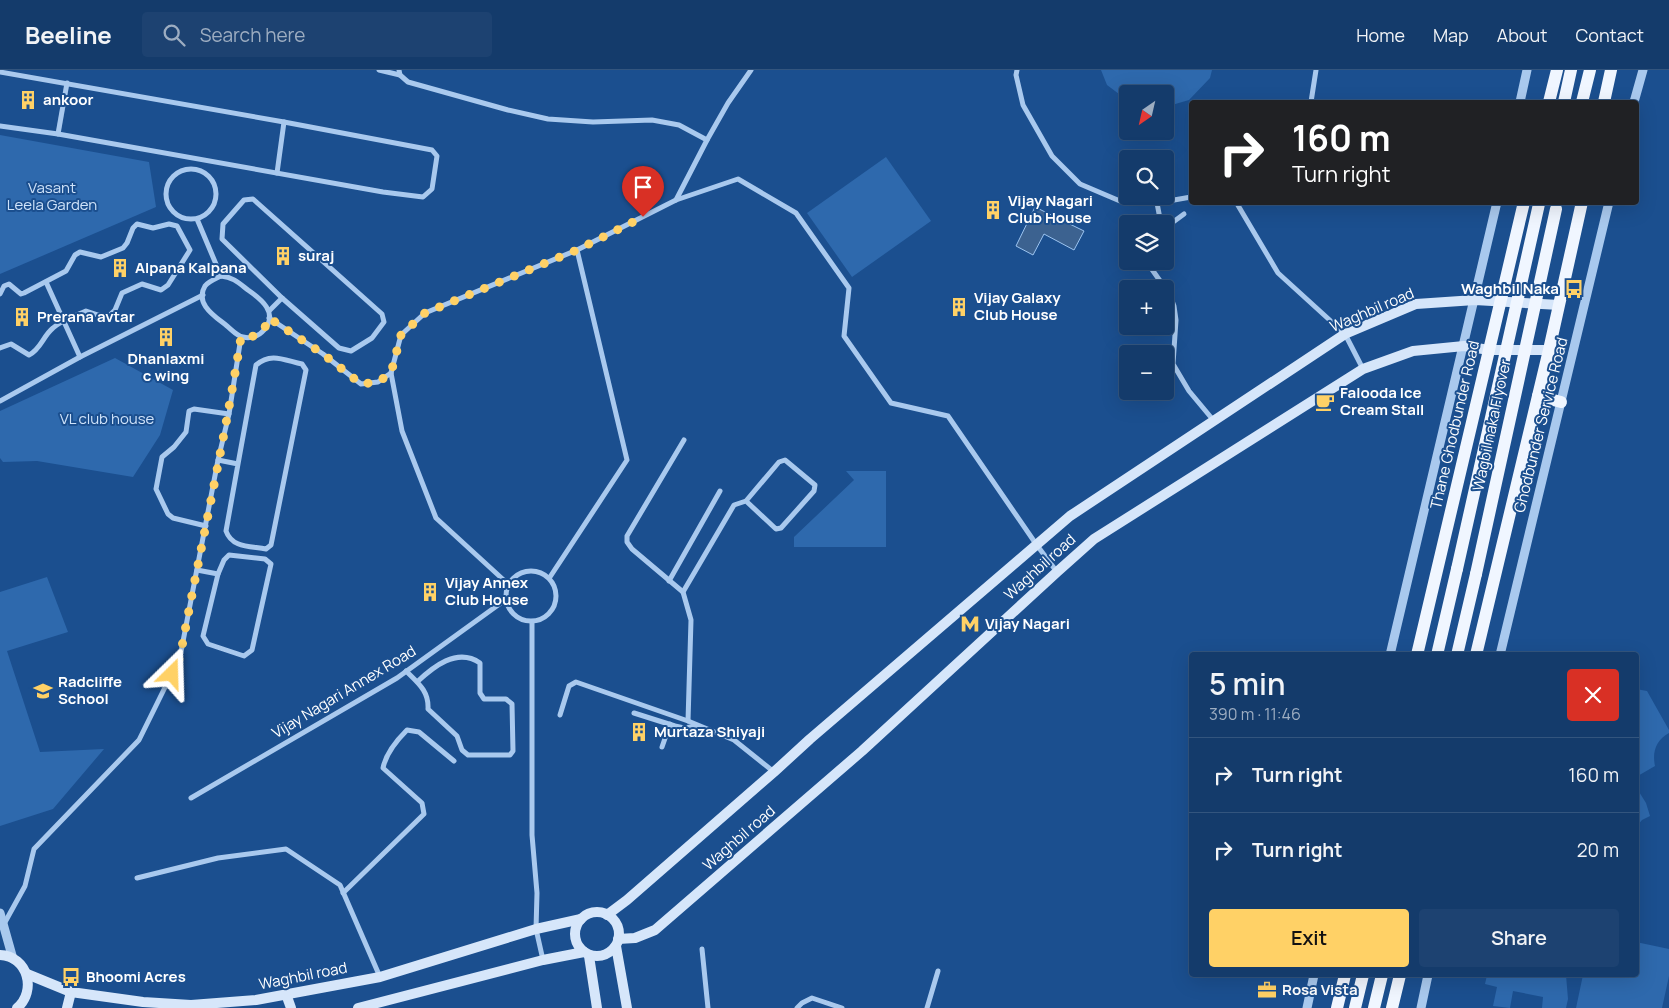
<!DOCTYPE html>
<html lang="en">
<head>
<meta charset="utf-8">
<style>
  :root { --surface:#143b6b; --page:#1d4271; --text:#f1f3f6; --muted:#9dadc1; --line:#33557e; --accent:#ffd166 }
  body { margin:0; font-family:Manrope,sans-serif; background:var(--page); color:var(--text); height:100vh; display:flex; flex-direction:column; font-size:19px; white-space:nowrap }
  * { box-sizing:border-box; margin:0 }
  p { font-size:16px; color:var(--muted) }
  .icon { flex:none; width:28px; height:28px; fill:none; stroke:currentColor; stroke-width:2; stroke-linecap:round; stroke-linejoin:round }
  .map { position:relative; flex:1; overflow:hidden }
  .side { position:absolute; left:1189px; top:582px; width:450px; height:325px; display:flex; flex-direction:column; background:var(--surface); border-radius:5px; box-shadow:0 5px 20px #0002,0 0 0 1px var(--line) }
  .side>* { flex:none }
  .top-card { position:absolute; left:1189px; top:30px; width:450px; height:105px; border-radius:5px; box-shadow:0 5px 20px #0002,0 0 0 1px var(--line); background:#202124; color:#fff; overflow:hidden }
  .needle { width:32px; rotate:214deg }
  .controls { position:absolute; left:1119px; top:15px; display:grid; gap:10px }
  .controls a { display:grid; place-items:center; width:55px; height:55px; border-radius:5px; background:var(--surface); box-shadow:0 5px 20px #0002,0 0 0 1px var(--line); font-size:25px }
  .pin { position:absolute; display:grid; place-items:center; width:42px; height:42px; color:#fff; margin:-51px -21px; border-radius:50% 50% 50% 0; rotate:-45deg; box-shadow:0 0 5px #0007 }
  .pin .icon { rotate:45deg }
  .me { position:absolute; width:55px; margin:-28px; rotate:22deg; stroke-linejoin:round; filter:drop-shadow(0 0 4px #0008) }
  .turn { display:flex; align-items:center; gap:18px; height:105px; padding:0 20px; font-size:22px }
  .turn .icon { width:65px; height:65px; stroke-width:2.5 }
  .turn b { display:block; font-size:35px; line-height:42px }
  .round { display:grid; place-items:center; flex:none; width:52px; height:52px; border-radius:5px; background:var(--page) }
  .head { display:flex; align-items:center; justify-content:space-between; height:85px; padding:0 20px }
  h1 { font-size:30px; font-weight:600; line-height:38px }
  .button { display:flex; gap:10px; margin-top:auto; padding:10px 20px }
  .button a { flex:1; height:58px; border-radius:5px; background:var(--accent); color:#111; font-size:20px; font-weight:600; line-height:58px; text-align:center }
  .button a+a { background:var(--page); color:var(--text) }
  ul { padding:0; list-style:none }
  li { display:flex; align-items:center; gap:15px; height:75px; padding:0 20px; border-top:1px solid var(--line) }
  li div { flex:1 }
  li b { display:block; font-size:19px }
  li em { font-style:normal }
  header { display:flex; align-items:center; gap:30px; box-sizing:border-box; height:70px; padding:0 25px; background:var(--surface); border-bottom:1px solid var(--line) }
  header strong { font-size:24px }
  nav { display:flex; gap:28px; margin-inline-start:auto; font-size:18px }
  .search { width:350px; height:45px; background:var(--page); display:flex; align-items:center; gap:12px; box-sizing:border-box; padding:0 18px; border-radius:5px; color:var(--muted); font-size:19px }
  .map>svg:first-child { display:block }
</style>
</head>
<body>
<header>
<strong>Beeline</strong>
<div class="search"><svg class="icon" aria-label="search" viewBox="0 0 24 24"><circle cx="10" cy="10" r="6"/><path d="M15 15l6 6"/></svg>Search here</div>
<nav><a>Home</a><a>Map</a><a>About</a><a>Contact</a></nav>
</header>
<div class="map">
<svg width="1669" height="938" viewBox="0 0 1669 938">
  <rect width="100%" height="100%" fill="#1b4f8f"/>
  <!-- green -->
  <g fill="#2e69ad">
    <polygon points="1101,0 1212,0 1210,8 1189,30 1165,37 1165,24 1128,24 1127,30 1107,15"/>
    <polygon points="0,65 149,92 156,137 0,204"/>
    <polygon points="886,87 931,151 852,207 807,143"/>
    <polygon points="115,288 173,320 160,365 133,407 37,391 3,392 0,388 0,341"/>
    <polygon points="846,401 886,401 886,477 794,477 794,467 854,410"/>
    <polygon points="47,507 68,562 7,581 40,682 104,679 53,739 0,756 0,522"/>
    <path d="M 1636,619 L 1647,621 L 1669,660 L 1669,663 C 1656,670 1652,682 1655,696 L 1636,707 Z"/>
    <polygon points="1636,717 1646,733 1650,746 1642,750 1636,757"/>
    <polygon points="1636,872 1669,879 1669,906 1662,938 1576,938 1583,905 1636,905"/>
    <polygon points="1487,905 1566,905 1568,929 1566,938 1542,938 1543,927 1513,921 1510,938 1493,936 1497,917 1485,914"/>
  </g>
  <!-- water -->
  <polygon fill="#3c6290" stroke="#9cc4f0" points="1035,137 1084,161 1074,180 1044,164 1033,185 1016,176"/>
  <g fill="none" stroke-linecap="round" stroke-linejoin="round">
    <!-- minor -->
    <g stroke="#a9c9ee" stroke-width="5">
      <polyline points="379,0 400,5"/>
      <polyline points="399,0 400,5 408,12 508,40 548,49 593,52 652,50 679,55 707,70"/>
      <polyline points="1017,0 1016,5 1023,35 1052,86 1080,114 1120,131 1157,133 1191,127"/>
      <polyline points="0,2 284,52 432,80 437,86 432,119 423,127 383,122 58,64 0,56"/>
      <polyline points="1311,32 1316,0"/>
      <polyline points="58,64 67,13"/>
      <circle cx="191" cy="124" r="25"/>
      <polyline points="277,103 284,52"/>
      <polygon points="253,129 382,244 384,252 372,268 351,281 339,278 282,228 222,169 223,154 244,130"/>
      <polyline points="676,130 707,70 728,33 751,0"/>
      <polyline points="1236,132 1278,203 1345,264 1363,299"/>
      <polyline points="1157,133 1161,154"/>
      <polyline points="197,149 221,206"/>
      <polyline points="1165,158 1184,144"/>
      <polyline points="1146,191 1170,225 1174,236 1176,250 1173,294 1189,321 1214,351"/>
      <path d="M 221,206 C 233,207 239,213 248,220 C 261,229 279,243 264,260 C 259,266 251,269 243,267 C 237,266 232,260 227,256 C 216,247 194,234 205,216 C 208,212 217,208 221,206 Z"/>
      <polyline points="46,212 80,287"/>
      <path d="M 0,224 L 4,216 L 9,214 L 21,224 L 24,223 L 66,201 L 75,185 L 80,182 L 101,187 L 123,178 L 127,173 L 133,158 L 137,154 L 153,158 L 169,154 L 177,156 L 190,180 L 168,215 L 161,220 L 142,214 L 122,223 L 115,240 L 109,246 L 98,245 L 86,241 C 75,246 62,250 53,258 C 43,266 41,279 29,285 L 11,274 L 0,278"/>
      <polyline points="269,241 282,228"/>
      <polyline points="269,248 323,284 361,314 378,312 391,303"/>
      <polyline points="0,331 80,287 203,225"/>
      <path d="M 218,390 L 238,394 L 226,461 C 232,478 250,476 266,479 L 271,475 L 306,300 L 302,294 C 284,290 271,282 256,295 L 238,394"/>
      <polyline points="206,456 173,448 168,444 156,419 162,387 174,377 186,362 189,341 194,339 229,344"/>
      <polygon points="229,485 265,489 271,494 252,580 244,586 208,574 203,566 218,504 224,490"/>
      <polyline points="197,500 218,504"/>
      <circle cx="531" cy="526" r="25"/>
      <polyline points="550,507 627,390 577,180"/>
      <polyline points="669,511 720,421"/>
      <polyline points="508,514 436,448 402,361 391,303 401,265 425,243 577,180 676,130 738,109 796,143 849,218 844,266 891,333 948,346 1036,474 1057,502"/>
      <polyline points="683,522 632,479 627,472 627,466 684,370"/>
      <polyline points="532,552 532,765 537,823 536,859 543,890"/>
      <path d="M 406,601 C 418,613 429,621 428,639 L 457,666 L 462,680 L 468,685 L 510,685 L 513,681 L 512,634 L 506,629 L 484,629 L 480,623 L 480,593 C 457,577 433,597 417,612"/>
      <polyline points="634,643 675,656 684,658 697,656"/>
      <polyline points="560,645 569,616 576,612 688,651 734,670 774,702"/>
      <polyline points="688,651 691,550 683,522 734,435 746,431 779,392 785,390 815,415 814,421 781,458 776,459 746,431"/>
      <polyline points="662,677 670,654"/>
      <polyline points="191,728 397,608 505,530"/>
      <polyline points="137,808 218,788 286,779 340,815 380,907"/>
      <path d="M 343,823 L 424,744 L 422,733 L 383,698 C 386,683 396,671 407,660 L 419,662 L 454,691"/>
      <polyline points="4,854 25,816 34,779 139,670 180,587 218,390 229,344 241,267"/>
      <polyline points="702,879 708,938"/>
      <polyline points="797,938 802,933 812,928 842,938"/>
      <polyline points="927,938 938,901"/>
    </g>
    <!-- tertiary -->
    <g stroke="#a9c9ee" stroke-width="9">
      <polyline points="1520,32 1527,0"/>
      <polyline points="1634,32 1643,0"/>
      <polyline points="1390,585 1497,132"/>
      <polyline points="1500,585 1609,132"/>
      <polyline points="0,843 13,889"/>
      <polyline points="1307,938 1314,905"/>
      <polyline points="1421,938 1428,905"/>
    </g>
    <!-- secondary -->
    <g stroke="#d6e6fa" stroke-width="10">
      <circle cx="597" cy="864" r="22"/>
      <polyline points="607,845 627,830 774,702 810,669 1070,446 1345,264 1416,234 1475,230 1559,235"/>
      <polyline points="618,869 635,868 655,860 862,681 1057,502 1094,469 1363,299 1413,281 1464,276 1489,280 1549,280"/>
      <polyline points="616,876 627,938"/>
      <path d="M 0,885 C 28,886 37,921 17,938"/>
      <polyline points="589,886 597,938"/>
      <polyline points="27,904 71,922 143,932 191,935 256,930 380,907 536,859 581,849"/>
      <polyline points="286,924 291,938"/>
      <polyline points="67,938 71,922"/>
      <polyline points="358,938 543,890 584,882"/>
    </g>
    <!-- primary -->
    <g stroke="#f0f6ff" stroke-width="12">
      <polyline points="1549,32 1557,0"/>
      <polyline points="1564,32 1571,0"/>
      <polyline points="1582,32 1590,0"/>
      <polyline points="1604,32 1611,0"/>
      <polyline points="1538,326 1561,332"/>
      <polyline points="1417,585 1524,132"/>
      <polyline points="1437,585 1457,499"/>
      <polyline points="1457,585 1476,504"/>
      <polyline points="1476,585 1549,280 1582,132"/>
      <polyline points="1337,938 1345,905"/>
      <polyline points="1355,938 1363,905"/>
      <polyline points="1374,938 1382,905"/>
      <polyline points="1392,938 1400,905"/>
    </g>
    <!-- primary-bridge -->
    <g stroke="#f0f6ff" stroke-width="12">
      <polyline points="1457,499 1539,134"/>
      <polyline points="1476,504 1556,139"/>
    </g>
  </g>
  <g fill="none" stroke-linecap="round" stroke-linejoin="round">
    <!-- route -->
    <path stroke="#ffd166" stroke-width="9" stroke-dasharray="0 16.2" d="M 172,604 L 180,587 C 200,480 224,374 241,267 C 256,268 264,263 269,248 L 323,284 L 361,314 L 378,312 L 391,303 L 401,265 L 425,243 L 577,180 L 643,147"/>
  </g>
  <!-- icons -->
  <defs>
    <g id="building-bare" transform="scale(1.5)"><path d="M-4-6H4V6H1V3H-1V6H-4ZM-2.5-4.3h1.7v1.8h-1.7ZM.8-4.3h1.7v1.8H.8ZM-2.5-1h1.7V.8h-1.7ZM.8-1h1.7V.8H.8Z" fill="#ffd166" stroke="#1b4f8f" stroke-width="2.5" paint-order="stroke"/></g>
    <g id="bus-bare" transform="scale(1.5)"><path d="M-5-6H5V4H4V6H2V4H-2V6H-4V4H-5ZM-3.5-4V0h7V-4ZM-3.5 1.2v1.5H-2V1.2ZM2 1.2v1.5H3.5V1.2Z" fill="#ffd166" stroke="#1b4f8f" stroke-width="2.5" paint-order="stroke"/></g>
    <g id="cafe-bare" transform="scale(1.5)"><path d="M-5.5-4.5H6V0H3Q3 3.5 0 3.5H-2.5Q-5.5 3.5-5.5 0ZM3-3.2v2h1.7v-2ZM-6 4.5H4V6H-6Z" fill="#ffd166" stroke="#1b4f8f" stroke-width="2.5" paint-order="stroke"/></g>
    <g id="metro-bare" transform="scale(1.5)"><path d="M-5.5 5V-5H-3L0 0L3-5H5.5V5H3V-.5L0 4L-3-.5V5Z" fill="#ffd166" stroke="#1b4f8f" stroke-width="2.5" paint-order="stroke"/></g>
    <g id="school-bare" transform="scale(1.5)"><path d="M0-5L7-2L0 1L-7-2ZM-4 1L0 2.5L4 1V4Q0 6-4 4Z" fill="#ffd166" stroke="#1b4f8f" stroke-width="2.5" paint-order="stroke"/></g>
    <g id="office-bare" transform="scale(1.5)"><path d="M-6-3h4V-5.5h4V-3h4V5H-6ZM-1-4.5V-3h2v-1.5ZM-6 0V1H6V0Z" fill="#ffd166" stroke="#1b4f8f" stroke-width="2.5" paint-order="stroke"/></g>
  </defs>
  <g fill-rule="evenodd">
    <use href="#building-bare" x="28" y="30"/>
    <use href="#building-bare" x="993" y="140"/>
    <use href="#building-bare" x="283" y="186"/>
    <use href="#building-bare" x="120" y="198"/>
    <use href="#bus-bare" x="1574" y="219"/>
    <use href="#building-bare" x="959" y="237"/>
    <use href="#building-bare" x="22" y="247"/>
    <use href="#building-bare" x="166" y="267"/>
    <use href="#cafe-bare" x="1325" y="332"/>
    <use href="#building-bare" x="430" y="522"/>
    <use href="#metro-bare" x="970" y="554"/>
    <use href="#school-bare" x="43" y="621"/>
    <use href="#building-bare" x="639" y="662"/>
    <use href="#bus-bare" x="71" y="907"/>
    <use href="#office-bare" x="1267" y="920"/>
  </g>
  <g text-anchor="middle" stroke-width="4" stroke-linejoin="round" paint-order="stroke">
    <!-- poi labels -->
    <g font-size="15" font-weight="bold" fill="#fff" stroke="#1b4f8f" text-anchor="start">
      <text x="43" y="35">ankoor</text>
      <text x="1008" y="136">Vijay Nagari<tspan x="1008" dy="17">Club House</tspan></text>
      <text x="298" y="191">suraj</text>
      <text x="135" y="203">Alpana Kalpana</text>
      <text x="1559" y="224" text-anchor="end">Waghbil Naka</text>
      <text x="974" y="233">Vijay Galaxy<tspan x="974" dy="17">Club House</tspan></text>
      <text x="37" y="252">Prerana avtar</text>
      <text x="166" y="294" text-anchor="middle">Dhanlaxmi<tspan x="166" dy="17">c wing</tspan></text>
      <text x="1340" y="328">Falooda Ice<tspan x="1340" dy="17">Cream Stall</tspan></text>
      <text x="445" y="518">Vijay Annex<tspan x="445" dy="17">Club House</tspan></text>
      <text x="985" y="559">Vijay Nagari</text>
      <text x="58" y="617">Radcliffe<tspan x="58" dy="17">School</tspan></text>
      <text x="654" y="667">Murtaza Shiyaji</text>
      <text x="86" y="912">Bhoomi Acres</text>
      <text x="1282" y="925">Rosa Vista</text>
    </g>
    <!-- park labels -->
    <g font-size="15" fill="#cfe3fa" stroke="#1b4f8f">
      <text x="52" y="123">Vasant<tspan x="52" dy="17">Leela Garden</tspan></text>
      <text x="107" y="354">VL club house</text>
    </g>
    <!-- street labels -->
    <g font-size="15" fill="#fff" stroke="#1b4f8f">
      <text transform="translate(1372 240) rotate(-23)" y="5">Waghbil road</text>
      <text transform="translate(1455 355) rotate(-77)" y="5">Thane Ghodbunder Road</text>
      <text transform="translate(1492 355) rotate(-78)" y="5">Wagbil naka Flyover</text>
      <text transform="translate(1541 355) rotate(-76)" y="5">Ghodbunder Service Road</text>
      <text transform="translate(1040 497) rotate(-42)" y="5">Waghbil road</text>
      <text transform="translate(344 622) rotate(-31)" y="5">Vijay Nagari Annex Road</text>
      <text transform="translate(739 768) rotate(-41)" y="5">Waghbil road</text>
      <text transform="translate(303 906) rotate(-11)" y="5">Waghbil road</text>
    </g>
  </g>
</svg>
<div class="controls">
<a><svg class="needle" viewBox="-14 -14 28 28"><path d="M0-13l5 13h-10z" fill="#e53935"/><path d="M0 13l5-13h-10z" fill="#9dadc1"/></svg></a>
<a><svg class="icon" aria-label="search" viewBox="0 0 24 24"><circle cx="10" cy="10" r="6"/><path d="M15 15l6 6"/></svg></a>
<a><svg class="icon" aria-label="layers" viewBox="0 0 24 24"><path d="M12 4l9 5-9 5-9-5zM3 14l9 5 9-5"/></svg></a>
<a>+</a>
<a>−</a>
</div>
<div class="pin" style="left:643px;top:147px;background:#d93025"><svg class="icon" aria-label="arrive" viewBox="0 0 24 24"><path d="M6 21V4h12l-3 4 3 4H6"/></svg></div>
<svg class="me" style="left:172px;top:604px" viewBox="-20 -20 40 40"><path d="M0-17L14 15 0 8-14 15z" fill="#ffd166" stroke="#fff" stroke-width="4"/></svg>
<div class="top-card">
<div class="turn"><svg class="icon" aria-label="right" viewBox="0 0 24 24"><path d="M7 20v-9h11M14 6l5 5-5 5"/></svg><div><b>160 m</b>Turn right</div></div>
</div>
<section class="side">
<div class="head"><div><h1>5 min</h1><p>390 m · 11:46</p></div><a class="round" style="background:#d93025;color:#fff"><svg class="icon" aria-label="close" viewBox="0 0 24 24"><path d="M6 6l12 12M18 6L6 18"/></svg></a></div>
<ul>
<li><svg class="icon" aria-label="right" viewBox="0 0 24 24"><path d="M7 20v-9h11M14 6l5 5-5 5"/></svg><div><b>Turn right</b></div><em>160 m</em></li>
<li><svg class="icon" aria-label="right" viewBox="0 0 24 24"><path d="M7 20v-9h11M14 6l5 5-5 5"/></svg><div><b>Turn right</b></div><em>20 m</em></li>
</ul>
<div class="button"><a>Exit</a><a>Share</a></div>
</section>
</div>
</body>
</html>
